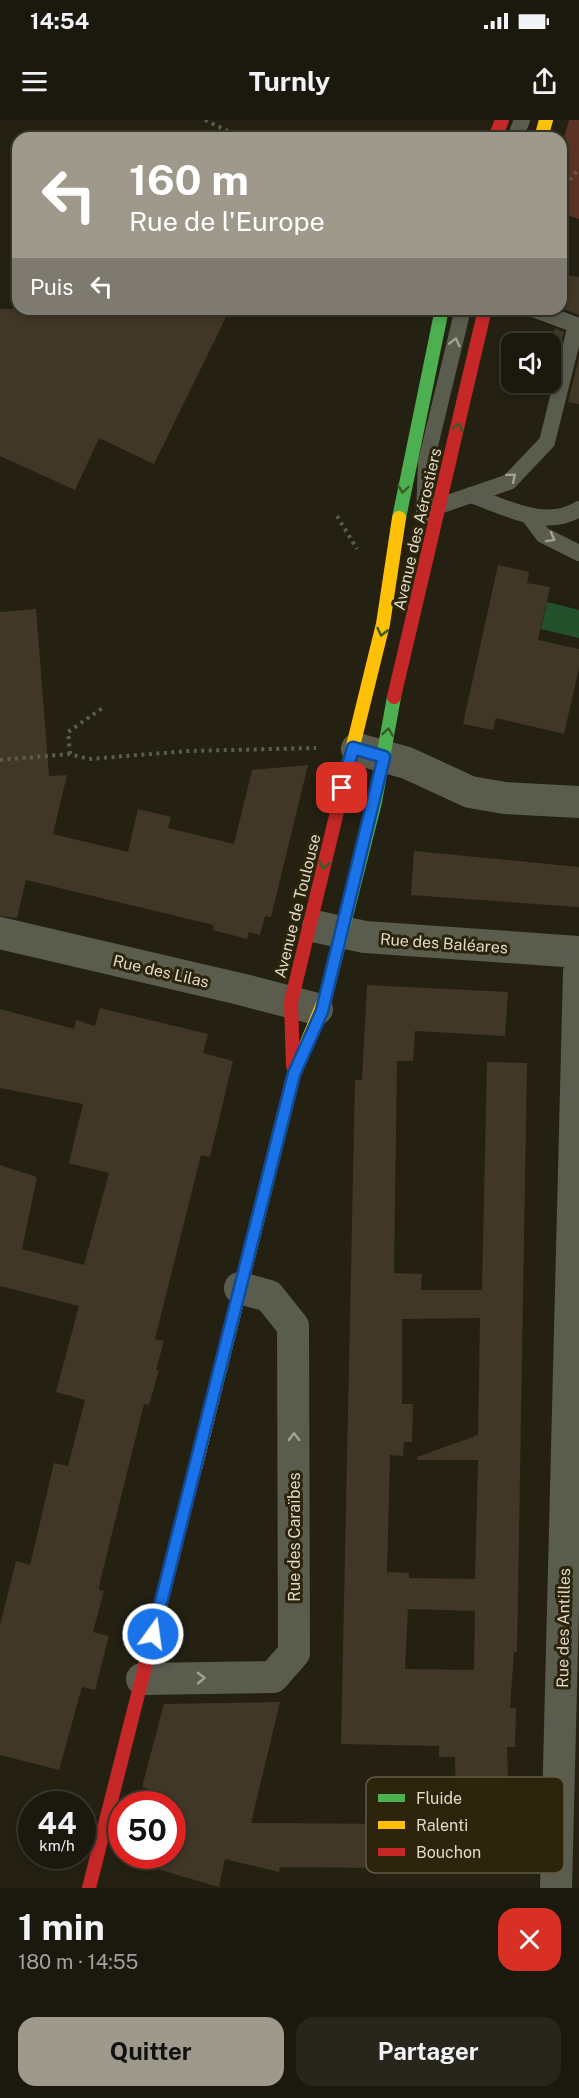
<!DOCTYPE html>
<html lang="fr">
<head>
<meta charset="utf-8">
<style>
  :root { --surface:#1b190e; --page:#28261c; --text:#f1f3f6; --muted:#a0a09e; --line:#39382e; --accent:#9e998b }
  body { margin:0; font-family:"Public Sans",sans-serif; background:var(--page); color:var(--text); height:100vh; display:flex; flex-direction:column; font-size:22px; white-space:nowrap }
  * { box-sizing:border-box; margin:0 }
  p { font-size:20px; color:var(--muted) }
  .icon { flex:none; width:33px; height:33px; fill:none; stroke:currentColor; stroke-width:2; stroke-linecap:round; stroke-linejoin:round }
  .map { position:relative; height:1768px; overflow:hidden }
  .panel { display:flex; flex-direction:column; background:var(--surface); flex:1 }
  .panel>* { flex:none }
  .guide { position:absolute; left:12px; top:12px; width:555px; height:183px; border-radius:18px; box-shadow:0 3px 9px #0003,0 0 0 2px var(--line); background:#9e998b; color:#fff; overflow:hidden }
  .controls { position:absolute; left:501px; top:213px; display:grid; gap:12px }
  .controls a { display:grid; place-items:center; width:60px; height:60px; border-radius:12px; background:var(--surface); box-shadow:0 3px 9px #0003,0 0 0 2px var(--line); font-size:30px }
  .speed { position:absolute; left:18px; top:1671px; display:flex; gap:12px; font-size:30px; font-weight:700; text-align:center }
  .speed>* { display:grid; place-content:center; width:78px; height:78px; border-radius:50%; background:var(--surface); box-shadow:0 3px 9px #0003,0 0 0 2px var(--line); line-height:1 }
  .speed small { font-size:15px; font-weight:400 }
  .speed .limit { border:9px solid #d22; background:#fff; color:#111 }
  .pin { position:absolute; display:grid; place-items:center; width:51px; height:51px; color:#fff; margin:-26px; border-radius:12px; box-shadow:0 3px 9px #0006 }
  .me { position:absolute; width:66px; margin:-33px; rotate:14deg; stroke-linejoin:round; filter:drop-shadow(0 0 4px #0008) }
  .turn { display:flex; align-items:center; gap:21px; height:126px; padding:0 18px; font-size:27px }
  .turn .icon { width:78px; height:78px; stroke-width:2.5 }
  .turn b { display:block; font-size:42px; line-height:51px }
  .then { display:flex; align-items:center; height:57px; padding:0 18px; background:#0003; gap:12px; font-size:22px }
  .round { display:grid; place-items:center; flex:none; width:63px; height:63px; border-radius:18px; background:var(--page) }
  .headline { display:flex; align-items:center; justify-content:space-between; height:102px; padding:0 18px }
  h1 { font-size:36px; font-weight:700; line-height:45px }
  .action { display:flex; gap:12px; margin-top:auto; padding:12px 18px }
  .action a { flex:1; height:69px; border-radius:18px; background:var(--accent); color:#111; font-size:24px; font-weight:700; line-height:69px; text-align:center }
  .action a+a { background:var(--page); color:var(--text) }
  .status { display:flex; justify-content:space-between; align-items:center; height:42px; padding:0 30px; background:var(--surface); direction:ltr }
  .status svg { height:16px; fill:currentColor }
  header { display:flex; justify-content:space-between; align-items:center; height:78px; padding:0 18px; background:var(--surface); font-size:27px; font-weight:700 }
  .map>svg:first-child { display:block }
</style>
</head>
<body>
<div class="status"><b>14:54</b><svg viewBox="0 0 49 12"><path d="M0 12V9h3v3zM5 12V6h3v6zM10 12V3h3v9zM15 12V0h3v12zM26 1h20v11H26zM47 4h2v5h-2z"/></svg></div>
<header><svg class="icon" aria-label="menu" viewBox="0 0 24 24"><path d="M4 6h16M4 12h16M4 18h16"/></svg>Turnly<svg class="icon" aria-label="share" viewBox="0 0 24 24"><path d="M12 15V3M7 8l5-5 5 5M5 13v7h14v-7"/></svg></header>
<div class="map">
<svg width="579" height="1768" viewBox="0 0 579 1768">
  <rect width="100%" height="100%" fill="#242113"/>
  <!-- green -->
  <polygon fill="#5b3223" points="569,0 579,0 579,99 561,93 561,27"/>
  <!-- water -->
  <polygon fill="#22512b" points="547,482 579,490 579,518 541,509"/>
  <!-- building -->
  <g fill="#413727" fill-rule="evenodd">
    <polygon points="568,155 579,157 579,195 561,188"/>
    <polygon points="0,189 230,189 154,344 99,318 75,370 0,336"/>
    <polygon points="555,208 564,212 550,264 550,226"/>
    <polygon points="579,237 579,284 568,282"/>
    <polygon points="498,445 529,452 527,463 550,467 538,520 579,529 579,548 564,614 496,598 493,610 463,604"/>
    <polygon points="36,489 49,656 67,655 53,714 128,732 138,689 171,697 168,708 234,724 252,650 308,645 271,797 265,796 260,815 249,812 247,819 213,810 214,805 26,760 17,798 0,796 0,492"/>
    <polygon points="414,731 579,747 579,787 411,775"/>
    <path d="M 367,865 L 508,872 L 505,916 L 415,911 L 413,941 L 397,941 L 394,1153 L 422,1154 L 421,1170 L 482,1170 L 487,942 L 527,943 L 517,1532 L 514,1532 L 510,1588 L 516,1588 L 515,1627 L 507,1627 L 511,1742 L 383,1744 L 383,1748 L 280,1747 L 279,1752 L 225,1739 L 219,1767 L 147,1746 L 149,1736 L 172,1736 L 172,1684 L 163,1684 L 165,1673 L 142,1667 L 164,1584 L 280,1582 L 251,1703 L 400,1704 L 400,1700 L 456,1699 L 455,1637 L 439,1637 L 439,1626 L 341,1624 L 355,960 L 362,960 ZM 480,1198 L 478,1315 L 417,1337 L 418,1340 L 478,1340 L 475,1459 L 409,1458 L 409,1453 L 387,1452 L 390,1335 L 403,1336 L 404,1322 L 412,1322 L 413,1284 L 402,1284 L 402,1199 ZM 408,1489 L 475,1491 L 474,1550 L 405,1549 Z"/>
    <polygon points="100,888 208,914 203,933 233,941 210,1037 201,1035 155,1219 164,1221 156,1250 159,1250 149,1285 144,1284 100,1462 99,1470 104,1471 93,1512 109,1516 95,1570 82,1567 59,1650 0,1635 0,1505 16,1441 30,1445 54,1343 68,1346 85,1280 56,1272 79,1186 0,1166 0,1045 37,1057 22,1129 84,1145 109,1053 69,1043 83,984 0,968 0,889 74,909 76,900 95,906"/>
  </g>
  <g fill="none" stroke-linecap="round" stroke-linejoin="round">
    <!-- path -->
    <g stroke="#5b5c4f" stroke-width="4" stroke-dasharray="3 4.5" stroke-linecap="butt">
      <polyline points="205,0 242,18"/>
      <polyline points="561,72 579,48"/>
      <polyline points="337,396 357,429"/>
      <polyline points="70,634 68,612 104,587"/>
      <polyline points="0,640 70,634 89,639 188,631 316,628"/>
    </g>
    <!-- lane -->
    <g stroke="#5a5d4e" stroke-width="16">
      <polyline points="515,18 522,0"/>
      <path d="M 471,375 C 505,387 545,410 579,389"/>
      <polyline points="439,386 509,362 547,322 576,205 533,189"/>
      <polyline points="529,396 543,415 579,433"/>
      <polyline points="424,397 426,342 463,189"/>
    </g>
    <!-- street -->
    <g stroke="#5a5d4e" stroke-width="32">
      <polyline points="357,629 407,643 470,672 505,678 579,682"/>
      <polyline points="318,807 365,817 579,832"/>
      <polyline points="0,813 240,869 317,889"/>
      <polyline points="142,1559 273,1557 294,1533 293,1206 269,1176 240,1168"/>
      <polyline points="556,1768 579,852"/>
    </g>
    <!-- fast -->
    <g stroke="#4caf50" stroke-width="14">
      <polyline points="399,398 442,189"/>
      <polyline points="325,879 375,682 394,577"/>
    </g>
    <!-- slow -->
    <g stroke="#ffc107" stroke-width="14">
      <polyline points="541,18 546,0"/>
      <polyline points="342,671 383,504 399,398"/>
      <polyline points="195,1349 294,954 325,879"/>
    </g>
    <!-- jam -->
    <g stroke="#c62828" stroke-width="14">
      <polyline points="495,18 502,0"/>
      <polyline points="394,577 485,189"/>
      <polyline points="293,946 291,882 342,671"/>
      <polyline points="89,1768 195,1349"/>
    </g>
  </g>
  <!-- one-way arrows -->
  <defs><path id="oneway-chevron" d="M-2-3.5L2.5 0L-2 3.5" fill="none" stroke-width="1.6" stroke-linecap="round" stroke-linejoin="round" transform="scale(1.5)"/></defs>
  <g stroke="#a3a293">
    <use href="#oneway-chevron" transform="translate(455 222) rotate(-76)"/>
    <use href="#oneway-chevron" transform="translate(512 357) rotate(-40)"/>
    <use href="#oneway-chevron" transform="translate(551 418) rotate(29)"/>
    <use href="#oneway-chevron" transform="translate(294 1317) rotate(-90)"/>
    <use href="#oneway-chevron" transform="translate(201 1558) rotate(-1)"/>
  </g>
  <g stroke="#395c27">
    <use href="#oneway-chevron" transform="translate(458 307) rotate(-77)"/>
    <use href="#oneway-chevron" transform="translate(403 369) rotate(98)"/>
    <use href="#oneway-chevron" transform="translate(382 512) rotate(103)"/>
    <use href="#oneway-chevron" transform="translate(388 612) rotate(-81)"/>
    <use href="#oneway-chevron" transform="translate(324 745) rotate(103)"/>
  </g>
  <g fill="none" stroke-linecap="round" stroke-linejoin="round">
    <!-- route casing -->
    <g stroke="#114b97" stroke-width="15">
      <polyline id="route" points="153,1514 294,954 322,891 384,637 353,628 342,668"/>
    </g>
    <!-- route -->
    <use href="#route" stroke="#1a73e8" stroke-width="10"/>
  </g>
  <g text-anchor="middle" stroke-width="6" stroke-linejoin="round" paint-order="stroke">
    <!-- street labels -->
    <g font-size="16" fill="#dfdacc" stroke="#2c250b">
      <text transform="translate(417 409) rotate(-77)" y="6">Avenue des Aérostiers</text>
      <text transform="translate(297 786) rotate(-76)" y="6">Avenue de Toulouse</text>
      <text transform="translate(444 823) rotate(4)" y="6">Rue des Baléares</text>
      <text transform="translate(161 851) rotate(13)" y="6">Rue des Lilas</text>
      <text transform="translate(294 1417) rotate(-90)" y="6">Rue des Caraïbes</text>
      <text transform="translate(563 1508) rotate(-89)" y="6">Rue des Antilles</text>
    </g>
  </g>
  <!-- legend -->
  <rect x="366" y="1657" width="198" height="96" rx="9" fill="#2c250b" stroke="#625b45" stroke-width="1.5"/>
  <rect x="378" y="1674" width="27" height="8" fill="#4caf50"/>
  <rect x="378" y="1701" width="27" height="8" fill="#ffc107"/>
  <rect x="378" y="1728" width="27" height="8" fill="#c62828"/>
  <g font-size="16" fill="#dfdacc">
    <text x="416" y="1684">Fluide</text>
    <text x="416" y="1711">Ralenti</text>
    <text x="416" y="1738">Bouchon</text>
  </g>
</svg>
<div class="controls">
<a><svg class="icon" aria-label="sound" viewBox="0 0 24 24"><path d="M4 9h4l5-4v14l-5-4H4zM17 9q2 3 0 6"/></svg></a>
</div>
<div class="speed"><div>44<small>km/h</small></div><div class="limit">50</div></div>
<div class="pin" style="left:342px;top:668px;background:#d93025"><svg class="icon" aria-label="arrive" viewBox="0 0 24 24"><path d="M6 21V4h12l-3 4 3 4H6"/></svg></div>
<svg class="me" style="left:153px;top:1514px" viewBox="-20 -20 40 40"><circle r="17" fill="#1a73e8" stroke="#fff" stroke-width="3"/><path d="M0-11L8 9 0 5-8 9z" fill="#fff"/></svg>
<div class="guide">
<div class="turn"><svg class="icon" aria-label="left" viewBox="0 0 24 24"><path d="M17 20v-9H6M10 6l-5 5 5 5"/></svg><div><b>160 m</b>Rue de l'Europe</div></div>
<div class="then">Puis<svg class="icon" aria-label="left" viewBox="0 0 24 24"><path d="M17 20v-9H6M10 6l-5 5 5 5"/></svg></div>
</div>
</div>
<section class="panel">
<div class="headline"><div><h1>1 min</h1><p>180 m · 14:55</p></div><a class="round" style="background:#d93025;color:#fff"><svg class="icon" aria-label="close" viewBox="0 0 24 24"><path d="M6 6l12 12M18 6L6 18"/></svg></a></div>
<div class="action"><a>Quitter</a><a>Partager</a></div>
</section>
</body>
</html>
